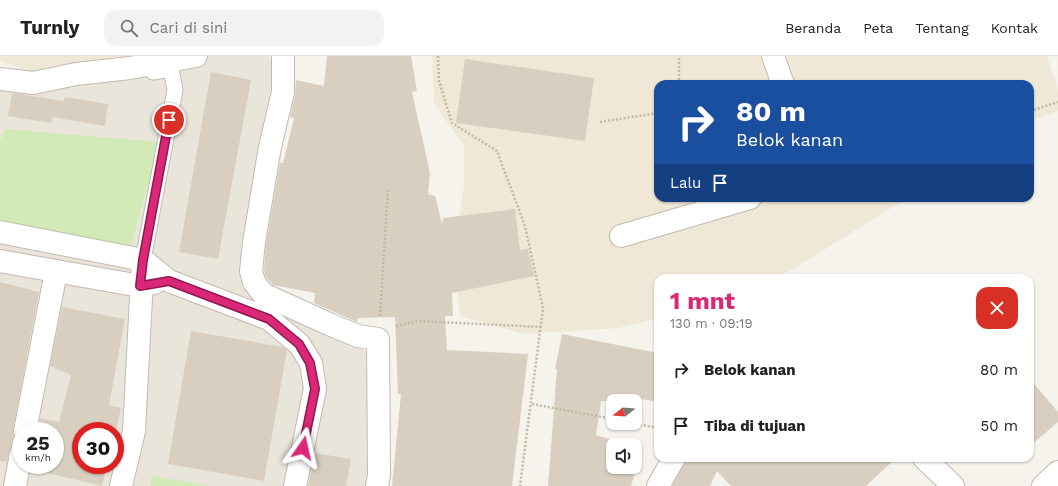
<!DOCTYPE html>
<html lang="id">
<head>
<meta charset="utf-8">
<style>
  :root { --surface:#fff; --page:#f2f2f2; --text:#222; --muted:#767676; --line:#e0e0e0; --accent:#db2777 }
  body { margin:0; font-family:"Work Sans",sans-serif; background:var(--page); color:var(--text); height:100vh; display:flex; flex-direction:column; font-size:15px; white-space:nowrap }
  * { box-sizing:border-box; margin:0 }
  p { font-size:13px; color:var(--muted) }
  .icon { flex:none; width:22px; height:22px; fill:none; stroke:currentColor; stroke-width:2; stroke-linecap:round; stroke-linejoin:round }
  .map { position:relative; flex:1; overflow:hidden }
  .details { position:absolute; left:654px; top:218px; width:380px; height:188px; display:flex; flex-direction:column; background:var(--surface); border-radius:12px; box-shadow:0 1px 3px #0004 }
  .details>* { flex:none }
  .top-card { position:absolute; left:654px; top:24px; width:380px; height:122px; border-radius:12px; box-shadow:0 1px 3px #0004; background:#1a4fa0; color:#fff; overflow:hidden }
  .needle { width:26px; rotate:253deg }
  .tools { position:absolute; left:606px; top:338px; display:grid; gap:8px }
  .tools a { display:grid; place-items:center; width:36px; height:36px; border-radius:8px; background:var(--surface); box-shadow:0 1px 3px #0004; font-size:20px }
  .speed { position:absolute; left:12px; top:366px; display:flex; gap:8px; font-size:20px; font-weight:700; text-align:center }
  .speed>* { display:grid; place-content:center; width:52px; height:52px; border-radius:50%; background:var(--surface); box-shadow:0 1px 3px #0004; line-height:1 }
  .speed small { font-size:10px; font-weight:400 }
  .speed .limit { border:6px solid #d22; background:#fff; color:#111 }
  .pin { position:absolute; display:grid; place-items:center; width:34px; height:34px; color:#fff; margin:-17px; border:2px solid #fff; border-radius:50%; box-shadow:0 1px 4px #0007 }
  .me { position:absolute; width:44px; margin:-22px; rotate:11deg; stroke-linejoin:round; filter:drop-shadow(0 0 3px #0008) }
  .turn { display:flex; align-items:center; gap:14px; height:84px; padding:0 16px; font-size:18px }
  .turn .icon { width:52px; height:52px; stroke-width:2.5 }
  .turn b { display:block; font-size:28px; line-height:34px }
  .then { display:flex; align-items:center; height:38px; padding:0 16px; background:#0003; gap:8px; font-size:15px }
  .round { display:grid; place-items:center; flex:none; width:42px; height:42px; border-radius:12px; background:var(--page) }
  .headline { display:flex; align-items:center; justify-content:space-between; height:68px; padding:0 16px }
  h1 { font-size:24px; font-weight:700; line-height:30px; color:var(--accent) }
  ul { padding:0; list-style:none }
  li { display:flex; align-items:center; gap:12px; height:56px; padding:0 16px }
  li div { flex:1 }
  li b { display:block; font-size:15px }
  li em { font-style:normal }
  header { display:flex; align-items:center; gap:24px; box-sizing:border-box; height:56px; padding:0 20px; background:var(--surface); border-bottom:1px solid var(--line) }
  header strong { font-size:19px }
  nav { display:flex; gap:22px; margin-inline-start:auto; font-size:14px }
  .search { width:280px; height:36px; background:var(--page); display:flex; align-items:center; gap:10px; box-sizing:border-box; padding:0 14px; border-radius:12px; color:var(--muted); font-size:15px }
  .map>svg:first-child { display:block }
</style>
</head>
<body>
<header>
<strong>Turnly</strong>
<div class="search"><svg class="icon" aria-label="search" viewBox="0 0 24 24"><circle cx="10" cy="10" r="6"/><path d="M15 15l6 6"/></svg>Cari di sini</div>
<nav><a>Beranda</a><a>Peta</a><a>Tentang</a><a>Kontak</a></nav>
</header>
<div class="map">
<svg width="1058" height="430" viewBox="0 0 1058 430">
  <rect width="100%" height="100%" fill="#f6f3ec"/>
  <!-- residential -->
  <path fill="#eae5da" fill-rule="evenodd" d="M 183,0 L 268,0 L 276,7 L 242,223 L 260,249 L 370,297 L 369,430 L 0,430 L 0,20 ZM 21,375 L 55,375 L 55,409 L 21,409 ZM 81,375 L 115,375 L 115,409 L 81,409 Z"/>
  <!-- education -->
  <g fill="#efe8d6">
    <polygon points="0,0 151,0 31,16 0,5"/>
    <polygon points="432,0 1047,0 1058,34 1058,55 1030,65 1030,28 658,28 658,142 907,142 790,215 772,222 658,222 658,262 619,272 524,278 460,260 454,195 464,129 464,90 434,47"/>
  </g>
  <!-- green -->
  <g fill="#d2eab5">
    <polygon points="5,73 160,86 131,189 0,169 0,85"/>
    <polygon points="152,420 211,430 150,430"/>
  </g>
  <!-- building -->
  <g fill="#d8cfc1">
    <polygon points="327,0 411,0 417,35 412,36 430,117 428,138 435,140 442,168 443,162 515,153 520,194 528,193 534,220 452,237 453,260 445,260 447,294 528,298 512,430 392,430 401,338 398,338 395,261 358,262 357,266 314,247 315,237 273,229 265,220 264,214 266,188 280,107 283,107 294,62 290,61 295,39 296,24 324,30"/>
    <polygon points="465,3 594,22 585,85 456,67"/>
    <polygon points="211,16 251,24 218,203 179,196"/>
    <polygon points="12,37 64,45 65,41 108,48 105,70 52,61 51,67 8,60"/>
    <polygon points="0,226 39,236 13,373 13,379 20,386 11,390 7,406 0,405"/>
    <polygon points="62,251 125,263 109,349 121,352 115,378 115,375 81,375 81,409 107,409 102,430 31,413 32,409 55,409 55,375 38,375 40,362 59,366 71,319 50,310"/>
    <polygon points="191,275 283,291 287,294 264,425 168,408"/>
    <polygon points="562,278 658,297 658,346 616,338 615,345 601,345 596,379 629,389 613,389 613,411 635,411 635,391 642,393 631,430 548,430 557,313 555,313"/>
    <polygon points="1030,323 1058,356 1058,366 1030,390"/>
    <polygon points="315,397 351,403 346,430 308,430"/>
    <polygon points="686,402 896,402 866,430 731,430 717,415 710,430 672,430"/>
  </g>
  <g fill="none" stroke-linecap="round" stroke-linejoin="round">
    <!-- lane casing -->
    <g stroke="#c2bbae" stroke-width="17">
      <polyline id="lane" points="143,204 175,34 171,13 153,16"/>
    </g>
    <!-- street casing -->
    <g stroke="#c2bbae" stroke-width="24">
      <g id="street">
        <polyline points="283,0 283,36 270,91 254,186 251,215 254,226 263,238 331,269 358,280 378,283 379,419 377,430"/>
        <polyline points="773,0 783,28"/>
        <polyline points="0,23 33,27 76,18 130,12 196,0"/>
        <polyline points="0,176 143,204 169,225 269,263 299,288 311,307 315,333 295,430"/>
        <polyline points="621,180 750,142"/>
        <polyline points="0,205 140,230 154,227"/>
        <polyline points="25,375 56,216"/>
        <polyline points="924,402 953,430"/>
        <polyline points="15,430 21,398"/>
        <polyline points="121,430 134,375 143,204"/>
        <polyline points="658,430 674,402"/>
        <polyline points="1043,430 1058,416"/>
      </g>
    </g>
    <!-- path -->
    <g stroke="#c4b79f" stroke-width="2.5" stroke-dasharray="2 2" stroke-linecap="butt">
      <polyline points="438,0 439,25 452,67 497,95 525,170 543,252 520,430"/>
      <polyline points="679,28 679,0"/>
      <polyline points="1030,55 1058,46"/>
      <polyline points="600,66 658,57"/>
      <polyline points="380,260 388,133"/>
      <polyline points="396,270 418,265 541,271"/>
      <polyline points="532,348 613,363"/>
      <polyline points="632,367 658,372"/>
    </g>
    <!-- lane -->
    <use href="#lane" stroke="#fff" stroke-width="15"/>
    <!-- street -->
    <use href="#street" stroke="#fff" stroke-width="22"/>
  </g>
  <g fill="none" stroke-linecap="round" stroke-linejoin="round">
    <!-- route casing -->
    <g stroke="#8e194d" stroke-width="10">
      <polyline id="route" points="169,64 143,204 140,230 169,225 269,263 299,288 310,307 315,333 303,392"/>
    </g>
    <!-- route -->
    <use href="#route" stroke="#db2777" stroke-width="7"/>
  </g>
</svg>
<div class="tools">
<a><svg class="needle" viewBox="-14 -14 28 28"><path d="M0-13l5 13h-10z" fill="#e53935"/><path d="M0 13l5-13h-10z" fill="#767676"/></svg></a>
<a><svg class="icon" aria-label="sound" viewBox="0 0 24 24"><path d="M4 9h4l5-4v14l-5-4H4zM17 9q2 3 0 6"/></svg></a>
</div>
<div class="speed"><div>25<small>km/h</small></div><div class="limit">30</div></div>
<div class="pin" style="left:169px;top:64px;background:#d93025"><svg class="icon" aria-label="arrive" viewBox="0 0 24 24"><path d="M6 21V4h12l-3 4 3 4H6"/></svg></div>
<svg class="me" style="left:303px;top:392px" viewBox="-20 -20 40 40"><path d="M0-17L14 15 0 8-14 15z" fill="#db2777" stroke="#fff" stroke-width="4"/></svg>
<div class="top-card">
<div class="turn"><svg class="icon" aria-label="right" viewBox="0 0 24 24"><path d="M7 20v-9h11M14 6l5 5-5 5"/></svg><div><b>80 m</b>Belok kanan</div></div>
<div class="then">Lalu<svg class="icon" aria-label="arrive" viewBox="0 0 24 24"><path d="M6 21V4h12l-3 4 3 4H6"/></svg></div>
</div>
<section class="details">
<div class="headline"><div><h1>1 mnt</h1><p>130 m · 09:19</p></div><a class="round" style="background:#d93025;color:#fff"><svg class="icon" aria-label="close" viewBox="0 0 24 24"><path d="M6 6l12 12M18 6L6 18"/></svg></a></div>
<ul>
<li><svg class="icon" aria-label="right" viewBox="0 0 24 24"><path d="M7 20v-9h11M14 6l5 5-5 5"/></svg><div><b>Belok kanan</b></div><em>80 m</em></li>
<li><svg class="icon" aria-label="arrive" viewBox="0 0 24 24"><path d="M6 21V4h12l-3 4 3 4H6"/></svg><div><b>Tiba di tujuan</b></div><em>50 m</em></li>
</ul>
</section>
</div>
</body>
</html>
